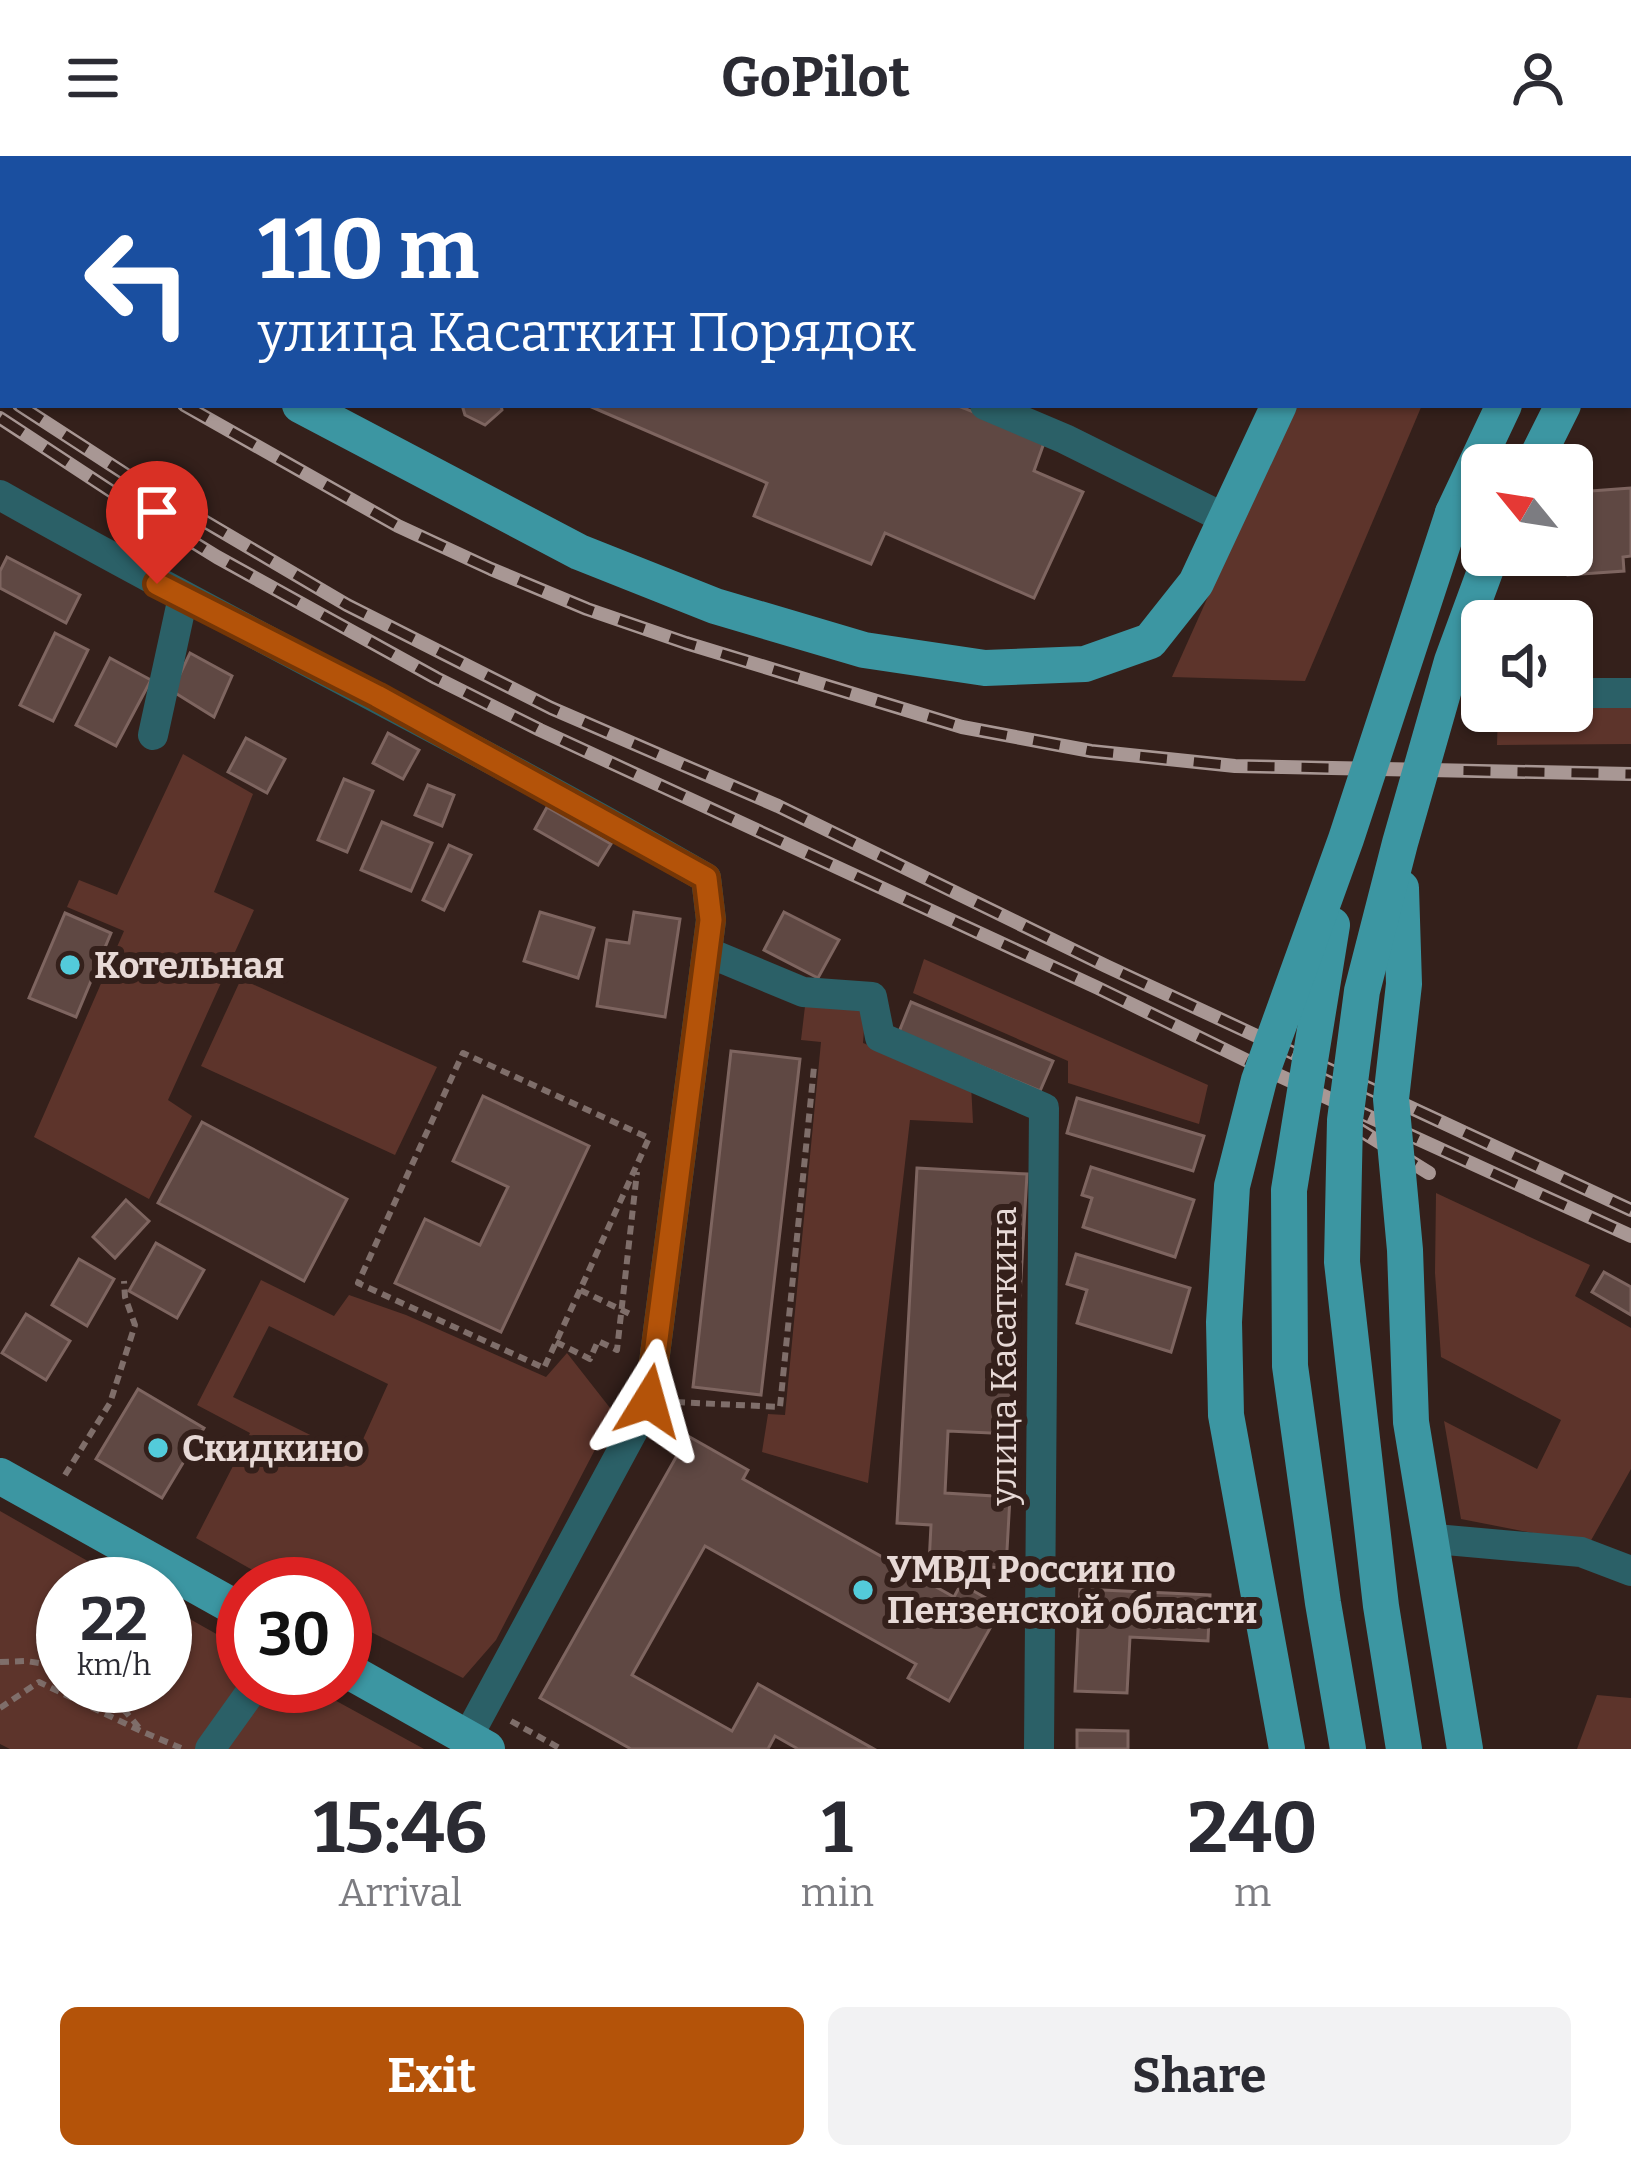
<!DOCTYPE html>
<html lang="en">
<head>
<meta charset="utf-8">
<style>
  :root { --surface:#fff; --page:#f2f2f3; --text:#2b2b33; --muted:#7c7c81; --accent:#b45309 }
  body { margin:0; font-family:Bitter,serif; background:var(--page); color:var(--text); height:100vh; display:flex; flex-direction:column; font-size:45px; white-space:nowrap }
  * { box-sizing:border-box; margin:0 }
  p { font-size:39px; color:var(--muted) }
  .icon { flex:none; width:66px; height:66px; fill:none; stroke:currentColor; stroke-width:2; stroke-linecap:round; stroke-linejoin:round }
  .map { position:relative; height:1593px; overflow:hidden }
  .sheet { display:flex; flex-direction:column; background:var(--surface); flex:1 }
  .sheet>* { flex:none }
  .banner { position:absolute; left:0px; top:0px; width:1632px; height:252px; box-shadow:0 3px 9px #0004; background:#1a4fa0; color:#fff; overflow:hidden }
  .needle { width:78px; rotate:300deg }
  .controls { position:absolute; left:1461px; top:288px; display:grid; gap:24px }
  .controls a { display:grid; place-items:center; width:132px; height:132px; border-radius:18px; background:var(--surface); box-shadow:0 3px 9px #0004; font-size:60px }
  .speed { position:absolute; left:36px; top:1401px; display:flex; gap:24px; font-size:60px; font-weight:700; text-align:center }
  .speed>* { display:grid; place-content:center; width:156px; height:156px; border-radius:50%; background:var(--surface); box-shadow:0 3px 9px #0004; line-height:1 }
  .speed small { font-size:30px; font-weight:400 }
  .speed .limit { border:18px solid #d22; background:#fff; color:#111 }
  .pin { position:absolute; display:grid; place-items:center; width:102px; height:102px; color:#fff; margin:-123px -51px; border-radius:50% 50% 50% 0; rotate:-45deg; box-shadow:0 0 12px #0007 }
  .pin .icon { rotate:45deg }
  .me { position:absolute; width:132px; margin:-66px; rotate:8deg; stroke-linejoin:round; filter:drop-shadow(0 0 9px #0008) }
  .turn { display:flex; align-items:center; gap:42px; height:252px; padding:0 60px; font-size:54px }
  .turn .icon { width:156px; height:156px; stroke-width:2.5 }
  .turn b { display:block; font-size:84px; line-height:102px }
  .eta { display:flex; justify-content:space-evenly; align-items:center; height:204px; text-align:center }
  .eta b { font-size:72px; font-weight:700; line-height:84px }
  .primary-button { display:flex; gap:24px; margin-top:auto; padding:24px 60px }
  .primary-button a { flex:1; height:138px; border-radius:18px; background:var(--accent); color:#fff; font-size:48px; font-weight:700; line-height:138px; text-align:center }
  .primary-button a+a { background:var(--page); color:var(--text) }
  header { display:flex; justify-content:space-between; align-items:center; height:156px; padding:0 60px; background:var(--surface); font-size:54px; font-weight:700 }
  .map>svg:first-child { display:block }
</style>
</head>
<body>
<header><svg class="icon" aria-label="menu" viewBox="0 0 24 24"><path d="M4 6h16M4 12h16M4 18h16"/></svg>GoPilot<svg class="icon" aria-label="person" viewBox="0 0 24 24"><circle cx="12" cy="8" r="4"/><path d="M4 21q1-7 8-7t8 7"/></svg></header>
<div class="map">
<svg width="1631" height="1593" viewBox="0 0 1631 1593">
  <rect width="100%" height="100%" fill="#34201b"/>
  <!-- green -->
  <g fill="#5d342b" fill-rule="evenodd">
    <polygon points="1294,249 1422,249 1305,525 1172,521"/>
    <polygon points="1631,547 1631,588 1497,589 1498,555 1572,555 1572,548"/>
    <polygon points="183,598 253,638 214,736 254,754 168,944 192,960 149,1043 34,981 124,775 67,751 79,724 117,739"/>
    <polygon points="924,803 1208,929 1199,968 1068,927 1068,905 913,837"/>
    <polygon points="241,823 437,911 395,999 201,910"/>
    <polygon points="806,842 866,847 863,887 971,928 973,967 910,964 868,1327 762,1296 768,1258 785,1259 821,886 801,884"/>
    <polygon points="1436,1037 1590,1109 1575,1140 1631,1172 1631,1313 1589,1388 1461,1363 1444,1265 1537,1313 1561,1264 1441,1201 1435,1117"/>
    <path d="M 261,1124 L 334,1160 L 349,1139 L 406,1159 L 546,1221 L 567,1197 L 614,1257 L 496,1484 L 463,1522 L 345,1463 L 345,1428 L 277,1428 L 196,1382 L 250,1277 L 197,1249 ZM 269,1170 L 388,1228 L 355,1301 L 233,1241 Z"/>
    <polygon points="0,1355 128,1428 63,1428 63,1530 165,1530 165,1449 243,1493 243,1530 309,1530 424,1593 10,1593 0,1588"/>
    <polygon points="1597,1539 1631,1542 1631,1593 1577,1593"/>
  </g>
  <!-- building -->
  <g fill="#5f4843" stroke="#7e6560" stroke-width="3">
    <polygon points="125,0 309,0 313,2 123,3"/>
    <polygon points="622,0 754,0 753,3 621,3"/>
    <polygon points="937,0 1198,0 1197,3 936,3"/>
    <polygon points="462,249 501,249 502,254 485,269 465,259"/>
    <polygon points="587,249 956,249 1045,284 1034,315 1083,336 1034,442 885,377 871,408 754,360 767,327"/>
    <polygon points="1631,332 1631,400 1623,401 1624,415 1568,419 1567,399 1572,399 1572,354 1591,335"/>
    <polygon points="7,401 80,439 66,467 0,432 0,415"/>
    <polygon points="55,477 88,494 53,565 20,549"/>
    <polygon points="190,497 232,520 214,561 172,535"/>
    <polygon points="110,502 151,524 116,590 76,569"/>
    <polygon points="388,577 419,594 403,623 373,607"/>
    <polygon points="246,582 285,603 267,637 228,616"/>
    <polygon points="344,623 373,635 347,696 318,684"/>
    <polygon points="428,629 454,639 442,670 415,659"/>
    <polygon points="547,651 611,688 598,709 535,673"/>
    <polygon points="382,666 432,687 411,735 361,714"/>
    <polygon points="449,689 471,699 444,754 423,744"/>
    <polygon points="540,756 594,772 578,822 524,805"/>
    <polygon points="634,756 680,763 665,861 597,850 607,784 629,787"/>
    <polygon points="784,756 839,784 818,822 764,794"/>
    <polygon points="65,757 111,777 76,861 29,842"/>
    <polygon points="911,846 1053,905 1040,935 899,876"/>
    <polygon points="731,895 800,903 761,1239 693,1231"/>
    <polygon points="483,940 589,990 501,1176 395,1127 425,1063 480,1089 508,1031 453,1005"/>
    <polygon points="1077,942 1204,980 1193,1015 1067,977"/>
    <polygon points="202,966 347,1043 304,1125 158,1047"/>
    <polygon points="1091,1011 1194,1044 1175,1101 1083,1071 1092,1042 1082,1039"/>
    <polygon points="917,1012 1027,1018 1012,1278 948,1275 945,1337 1010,1341 1006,1412 929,1408 931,1369 897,1367"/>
    <polygon points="126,1044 149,1065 115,1102 93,1081"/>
    <polygon points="156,1087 204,1114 177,1162 129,1135"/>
    <polygon points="1076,1098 1190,1132 1171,1196 1077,1167 1087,1134 1067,1128"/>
    <polygon points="79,1103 114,1123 87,1170 52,1149"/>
    <polygon points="1604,1116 1631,1131 1631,1159 1592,1136"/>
    <polygon points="26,1158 70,1185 46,1224 2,1197"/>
    <polygon points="138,1233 204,1272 162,1342 96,1303"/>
    <polygon points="688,1280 748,1314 743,1323 954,1441 961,1428 1002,1451 949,1545 908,1522 916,1508 705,1390 632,1519 732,1575 758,1528 874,1593 798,1593 775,1580 768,1593 631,1593 540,1542"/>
    <polygon points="1080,1433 1210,1439 1208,1485 1130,1481 1127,1537 1075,1535"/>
    <polygon points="1077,1574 1128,1575 1128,1593 1077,1593"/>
  </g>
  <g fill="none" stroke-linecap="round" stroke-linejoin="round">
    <!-- path -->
    <g stroke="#7f6e6a" stroke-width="6" stroke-dasharray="9 6" stroke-linecap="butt">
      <polyline points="1315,0 1319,3"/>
      <polyline points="1418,3 1421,0"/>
      <polyline points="580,1134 544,1212 358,1127 463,897 649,982 580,1134 634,1160"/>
      <polyline points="556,1186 590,1203 598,1185 617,1194 637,1016"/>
      <polyline points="676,1246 780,1251 814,911"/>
      <polyline points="65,1319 110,1247 135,1169 125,1141 124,1125"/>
      <polyline points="0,1506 26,1505 63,1511"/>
      <polyline points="104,1530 141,1574"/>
      <polyline points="0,1552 39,1526 143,1576 181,1592"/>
      <polyline points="511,1565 561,1593"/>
    </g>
    <!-- minor -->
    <g stroke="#2b6067" stroke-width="30">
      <polyline points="399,0 406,3"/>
      <polyline points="796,3 797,0"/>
      <polyline points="911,3 912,0"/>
      <polyline points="985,249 1065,283 1224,362"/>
      <path d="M 0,339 C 233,471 474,588 706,722 L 711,764 L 649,1245 L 467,1582"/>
      <polyline points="1572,537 1631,537"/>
      <polyline points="153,579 183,441"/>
      <polyline points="707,796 803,836 872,841 880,881 1044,952 1039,1593"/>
      <polyline points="1435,1383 1581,1396 1631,1415"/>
      <polyline points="210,1593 255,1530"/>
    </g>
    <!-- major -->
    <g stroke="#3c96a2" stroke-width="36">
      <polyline points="1472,3 1475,0"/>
      <polyline points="1629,51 1631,48"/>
      <polyline points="0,53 3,55"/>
      <polyline points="1629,142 1631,139"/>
      <polyline points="300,249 579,396 715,450 864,494 985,512 1085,508 1150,485 1196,427 1279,249"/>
      <polyline points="1533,309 1563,249"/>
      <polyline points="1453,357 1504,249"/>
      <polyline points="0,1320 243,1456"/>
      <polyline points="345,1513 487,1593"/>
    </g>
    <!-- rail casing -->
    <g stroke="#a89794" stroke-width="14">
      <g id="rail">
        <polyline points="0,118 3,120"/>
        <polyline points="0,236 3,238"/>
        <polyline points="19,249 136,325 347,449 551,552 778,650 1106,810 1631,1054"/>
        <polyline points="184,249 398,370 491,413 587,453 686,487 962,571 1091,595 1235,610 1631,618"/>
        <polyline points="0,262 123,343 217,401 436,522 540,574 1098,832 1260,911 1631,1080"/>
        <polyline points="1347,966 1429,1017"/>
      </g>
    </g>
    <!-- rail -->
    <use href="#rail" stroke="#34201b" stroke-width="9" stroke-dasharray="27" stroke-linecap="butt"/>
    <!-- major-bridge -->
    <g stroke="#3c96a2" stroke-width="36">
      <polyline points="1401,732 1404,828 1391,943 1405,1094 1411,1266 1465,1593"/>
      <polyline points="1332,769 1289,1034 1290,1210 1323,1447 1348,1593"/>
      <polyline points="1287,1593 1226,1259 1224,1166 1232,1030 1259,924 1346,683 1453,357"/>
      <polyline points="1404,1593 1381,1450 1342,1106 1345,964 1362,835 1400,687 1452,505 1491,399"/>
    </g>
  </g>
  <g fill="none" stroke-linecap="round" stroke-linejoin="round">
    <!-- route casing -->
    <g stroke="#753606" stroke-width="30">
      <polyline id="route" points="157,428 377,540 706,722 711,764 649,1245"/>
    </g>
    <!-- route -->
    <use href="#route" stroke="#b45309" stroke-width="21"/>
  </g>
  <!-- markers -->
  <g fill="#53cbda" stroke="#34201b" stroke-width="4.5">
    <circle cx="70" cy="809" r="12"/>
    <circle cx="158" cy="1292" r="12"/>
    <circle cx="863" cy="1434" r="12"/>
  </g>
  <g text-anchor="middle" stroke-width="12" stroke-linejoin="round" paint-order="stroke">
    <!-- poi labels -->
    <g font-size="36" font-weight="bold" fill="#e7d9d6" stroke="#34201b" text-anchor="start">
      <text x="94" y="822">Котельная</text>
      <text x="182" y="1305">Скидкино</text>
      <text x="887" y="1426">УМВД России по<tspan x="887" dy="41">Пензенской области</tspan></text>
    </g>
    <!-- street labels -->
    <g font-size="36" fill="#e7d9d6" stroke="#34201b">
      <text transform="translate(1003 1200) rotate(-90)" y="13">улица Касаткина</text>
    </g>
  </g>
</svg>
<div class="controls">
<a><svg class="needle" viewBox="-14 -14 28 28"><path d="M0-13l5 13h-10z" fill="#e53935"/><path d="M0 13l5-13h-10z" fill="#7c7c81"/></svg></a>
<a><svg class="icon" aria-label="sound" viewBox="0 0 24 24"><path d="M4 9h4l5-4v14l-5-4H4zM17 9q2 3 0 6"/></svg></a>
</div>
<div class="speed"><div>22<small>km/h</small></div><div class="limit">30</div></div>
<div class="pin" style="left:157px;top:428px;background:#d93025"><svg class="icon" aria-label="arrive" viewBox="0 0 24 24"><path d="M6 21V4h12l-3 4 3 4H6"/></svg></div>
<svg class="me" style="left:649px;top:1245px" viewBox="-20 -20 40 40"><path d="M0-17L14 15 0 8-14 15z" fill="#b45309" stroke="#fff" stroke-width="4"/></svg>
<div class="banner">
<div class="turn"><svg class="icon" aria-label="left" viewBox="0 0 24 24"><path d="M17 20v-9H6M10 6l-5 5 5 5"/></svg><div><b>110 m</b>улица Касаткин Порядок</div></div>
</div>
</div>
<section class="sheet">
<div class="eta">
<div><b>15:46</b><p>Arrival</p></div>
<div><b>1</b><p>min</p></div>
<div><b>240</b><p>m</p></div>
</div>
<div class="primary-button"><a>Exit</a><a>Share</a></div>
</section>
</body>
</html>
